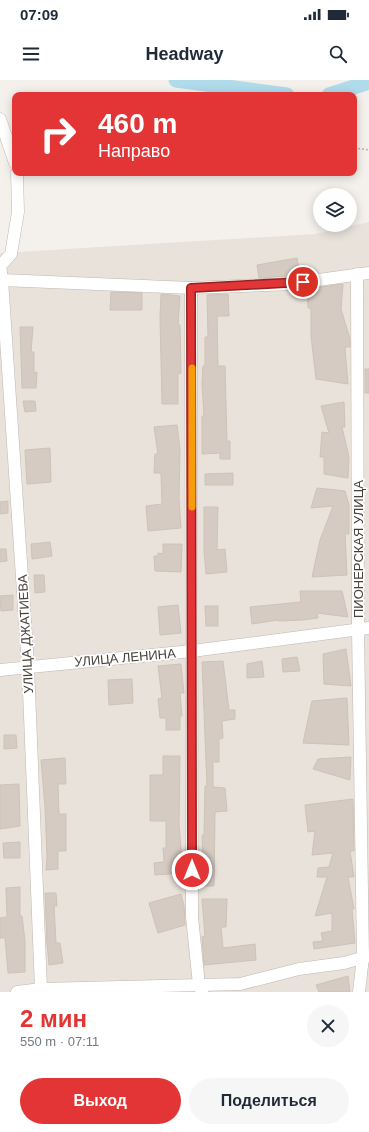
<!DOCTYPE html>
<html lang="ru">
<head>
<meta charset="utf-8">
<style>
  :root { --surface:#fff; --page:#f6f6f7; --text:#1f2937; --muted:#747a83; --accent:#e33535 }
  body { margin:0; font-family:Arial,sans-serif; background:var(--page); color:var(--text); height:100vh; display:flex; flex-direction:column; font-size:15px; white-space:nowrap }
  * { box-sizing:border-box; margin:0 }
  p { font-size:13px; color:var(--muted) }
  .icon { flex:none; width:22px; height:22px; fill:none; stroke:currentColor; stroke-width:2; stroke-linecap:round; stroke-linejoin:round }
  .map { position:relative; height:912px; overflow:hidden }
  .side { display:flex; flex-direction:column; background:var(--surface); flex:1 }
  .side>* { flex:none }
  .hud { position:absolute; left:12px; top:12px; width:345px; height:84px; border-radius:8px; box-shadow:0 2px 10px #0003; background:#e33535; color:#fff; overflow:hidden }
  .fabs { position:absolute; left:313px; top:108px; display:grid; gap:8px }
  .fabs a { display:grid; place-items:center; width:44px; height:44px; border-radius:50%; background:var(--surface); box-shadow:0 2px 10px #0003; font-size:20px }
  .pin { position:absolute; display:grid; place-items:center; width:34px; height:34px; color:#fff; margin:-17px; border:2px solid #fff; border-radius:50%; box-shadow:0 1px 4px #0007 }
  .me { position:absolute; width:44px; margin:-22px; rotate:0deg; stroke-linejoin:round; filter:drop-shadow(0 0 3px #0008) }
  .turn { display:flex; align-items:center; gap:14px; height:84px; padding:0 20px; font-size:18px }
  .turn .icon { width:52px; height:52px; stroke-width:2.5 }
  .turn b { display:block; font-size:28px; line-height:34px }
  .round { display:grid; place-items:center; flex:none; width:42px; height:42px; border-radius:21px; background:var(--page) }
  .head { display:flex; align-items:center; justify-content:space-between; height:68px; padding:0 20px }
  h1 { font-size:24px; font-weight:700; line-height:30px; color:var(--accent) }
  .action { display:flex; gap:8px; margin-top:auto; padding:8px 20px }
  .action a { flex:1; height:46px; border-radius:24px; background:var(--accent); color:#fff; font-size:16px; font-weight:700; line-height:46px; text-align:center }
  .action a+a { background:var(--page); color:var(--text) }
  .status { display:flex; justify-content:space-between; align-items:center; height:28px; padding:0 20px; background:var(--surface); direction:ltr }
  .status svg { height:11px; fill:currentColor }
  header { display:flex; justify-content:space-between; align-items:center; height:52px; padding:0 20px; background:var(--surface); font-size:18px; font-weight:700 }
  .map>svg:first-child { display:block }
</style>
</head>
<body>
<div class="status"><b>07:09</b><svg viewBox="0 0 49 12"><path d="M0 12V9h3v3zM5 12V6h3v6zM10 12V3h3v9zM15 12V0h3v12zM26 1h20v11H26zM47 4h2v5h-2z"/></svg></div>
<header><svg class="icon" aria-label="menu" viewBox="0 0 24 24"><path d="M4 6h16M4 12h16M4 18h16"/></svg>Headway<svg class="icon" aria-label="search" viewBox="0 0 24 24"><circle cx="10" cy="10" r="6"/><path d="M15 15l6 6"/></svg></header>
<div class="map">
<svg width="369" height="912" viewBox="0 0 369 912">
  <rect width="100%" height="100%" fill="#f4f1ec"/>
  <!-- residential -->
  <polygon fill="#e8e2db" points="369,142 369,912 0,912 0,173 315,154"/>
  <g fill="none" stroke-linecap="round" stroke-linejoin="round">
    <!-- river -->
    <g stroke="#b0dbea" stroke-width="15">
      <polyline points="176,0 287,15"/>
      <polyline points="329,15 369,2"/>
    </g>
  </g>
  <!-- building -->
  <g fill="#d5cbc3" stroke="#cfc2b7">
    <polygon points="297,178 300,195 259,198 257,185"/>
    <polygon points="343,204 341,229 350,259 350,267 345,267 348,304 316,299 311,256 311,228 308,228 307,209"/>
    <polygon points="111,212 142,213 142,230 110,230"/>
    <polygon points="161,214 180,216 178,245 180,245 181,293 178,294 178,324 162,324 160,237"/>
    <polygon points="228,214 229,236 217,236 218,286 225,286 227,361 230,361 230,379 220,379 220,373 202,374 202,336 204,336 202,304 203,286 205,286 205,257 208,257 207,215"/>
    <polygon points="20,247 33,247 31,272 34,272 34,293 37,292 36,308 22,308"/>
    <rect x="365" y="289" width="4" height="24"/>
    <polygon points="23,321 35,321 36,331 25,332"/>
    <polygon points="344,322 345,347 342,347 349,377 348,398 324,394 324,377 320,377 322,352 329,353 321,326"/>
    <polygon points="177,345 180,369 179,418 181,448 148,451 146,426 162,424 161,393 154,393 155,374 158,374 154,347"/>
    <polygon points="50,368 51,402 27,404 25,370"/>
    <polygon points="233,393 233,405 205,405 205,394"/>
    <polygon points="317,408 345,411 349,425 349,454 345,454 347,495 312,497 320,460 333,426 311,428"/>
    <polygon points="8,421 8,433 0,434 0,422"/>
    <polygon points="204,427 218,427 217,470 225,469 227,492 206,494 204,471"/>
    <polygon points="50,462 52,476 32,479 31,464"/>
    <polygon points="163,464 182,464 181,492 155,491 154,476 158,476 158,473 163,474"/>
    <polygon points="0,469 6,469 7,481 0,482"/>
    <polygon points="34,495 44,495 45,512 35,513"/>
    <polygon points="300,511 342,511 348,537 317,533 318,538 303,540 278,541 278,540 252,544 250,527 301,522"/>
    <polygon points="13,515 13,530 1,531 0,516"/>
    <polygon points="178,525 181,553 160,555 158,527"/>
    <polygon points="205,526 218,526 218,546 206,546"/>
    <polygon points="346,569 351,606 324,604 323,574"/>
    <polygon points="297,577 300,591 283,592 282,579"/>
    <polygon points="223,581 229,630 235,630 235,639 222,641 223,658 219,659 219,682 213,682 213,707 225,708 227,731 215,732 214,806 204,806 202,755 204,755 205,706 207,706 202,582"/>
    <polygon points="262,581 264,597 247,598 247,584"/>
    <polygon points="181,584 184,613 180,613 182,636 180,636 180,650 166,650 166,638 160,638 158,619 162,618 158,586"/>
    <polygon points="132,599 133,623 109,625 108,600"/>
    <polygon points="347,618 349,665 303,663 312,621"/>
    <polygon points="4,655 16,655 17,668 4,669"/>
    <polygon points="163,676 180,676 179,745 183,793 155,795 154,783 164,782 163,768 166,768 166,741 150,741 150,695 163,695"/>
    <polygon points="351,677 350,700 313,689 318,679"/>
    <polygon points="65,678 66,704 58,704 59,734 66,734 66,771 58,771 58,789 46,790 47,777 45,727 41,680"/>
    <polygon points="19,704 20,746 0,749 0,705"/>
    <polygon points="353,719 354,771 350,771 354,797 348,797 354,829 352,829 355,863 314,869 313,862 323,861 321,853 332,851 332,833 315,836 327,797 317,797 318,788 329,787 333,773 312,775 315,751 308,752 305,725"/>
    <polygon points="20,762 20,778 4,778 3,763"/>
    <polygon points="20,807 20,836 22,836 25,861 25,892 8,893 5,858 0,858 0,838 7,837 6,808"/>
    <polygon points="45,813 56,813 57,826 54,826 56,863 60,863 63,883 49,885 47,863"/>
    <polygon points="181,814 184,826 185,845 158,853 149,823"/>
    <polygon points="202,819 227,819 226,847 221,847 223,868 255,864 256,880 204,885 202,857 205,856"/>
    <polygon points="348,896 350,912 319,912 316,905"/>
  </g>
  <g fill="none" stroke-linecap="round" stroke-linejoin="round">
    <!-- minor casing -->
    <g stroke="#bfb7b0" stroke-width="13">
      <g id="minor">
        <polyline points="0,39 15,83"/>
        <polyline points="0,185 2,200 191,208 290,204 369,193"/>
        <polyline points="1,185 11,174 18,132 17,93"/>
        <polyline points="357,194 358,550 363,877 359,912"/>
        <polyline points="2,200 28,586 41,909"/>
        <polyline points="191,208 192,837 199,905 202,912"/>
        <polyline points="0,590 192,571 369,548"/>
        <polyline points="17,912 41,909 240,904 299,889 344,883 369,876"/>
      </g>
    </g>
    <!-- path -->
    <polyline stroke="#bfb1a2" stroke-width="1.5" stroke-dasharray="2 2" stroke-linecap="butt" points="354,68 369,70"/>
    <!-- minor -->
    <use href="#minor" stroke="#fff" stroke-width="12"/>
  </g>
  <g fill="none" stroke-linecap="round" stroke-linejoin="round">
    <!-- route casing -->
    <g stroke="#942222" stroke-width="10">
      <polyline id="route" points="192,790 191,208 303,202"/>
    </g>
    <!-- route -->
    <use href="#route" stroke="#e33535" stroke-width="7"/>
    <!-- slow -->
    <polyline stroke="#f59e0b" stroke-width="7" points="192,288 192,427"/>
  </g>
  <g text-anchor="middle" stroke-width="3.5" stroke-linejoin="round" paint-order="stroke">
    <!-- street labels -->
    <g font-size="13" fill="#48413b" stroke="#fff">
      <text transform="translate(358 469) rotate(-90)" y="5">ПИОНЕРСКАЯ УЛИЦА</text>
      <text transform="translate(25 554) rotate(-93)" y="5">УЛИЦА ДЖАТИЕВА</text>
      <text transform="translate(125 577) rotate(-5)" y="5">УЛИЦА ЛЕНИНА</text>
    </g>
  </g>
</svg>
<div class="fabs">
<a><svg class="icon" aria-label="layers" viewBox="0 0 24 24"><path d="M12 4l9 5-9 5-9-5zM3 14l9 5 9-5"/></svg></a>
</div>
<div class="pin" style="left:303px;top:202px;background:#d93025"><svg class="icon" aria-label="arrive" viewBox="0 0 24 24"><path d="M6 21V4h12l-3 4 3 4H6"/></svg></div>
<svg class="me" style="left:192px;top:790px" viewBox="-20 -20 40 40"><circle r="17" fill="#e33535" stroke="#fff" stroke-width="3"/><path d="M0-11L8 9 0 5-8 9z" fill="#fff"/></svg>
<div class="hud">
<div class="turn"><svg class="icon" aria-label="right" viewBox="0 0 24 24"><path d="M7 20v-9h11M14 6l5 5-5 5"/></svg><div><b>460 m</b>Направо</div></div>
</div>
</div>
<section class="side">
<div class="head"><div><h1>2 мин</h1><p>550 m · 07:11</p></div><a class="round"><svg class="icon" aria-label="close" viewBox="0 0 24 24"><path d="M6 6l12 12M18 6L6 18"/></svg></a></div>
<div class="action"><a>Выход</a><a>Поделиться</a></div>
</section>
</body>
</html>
